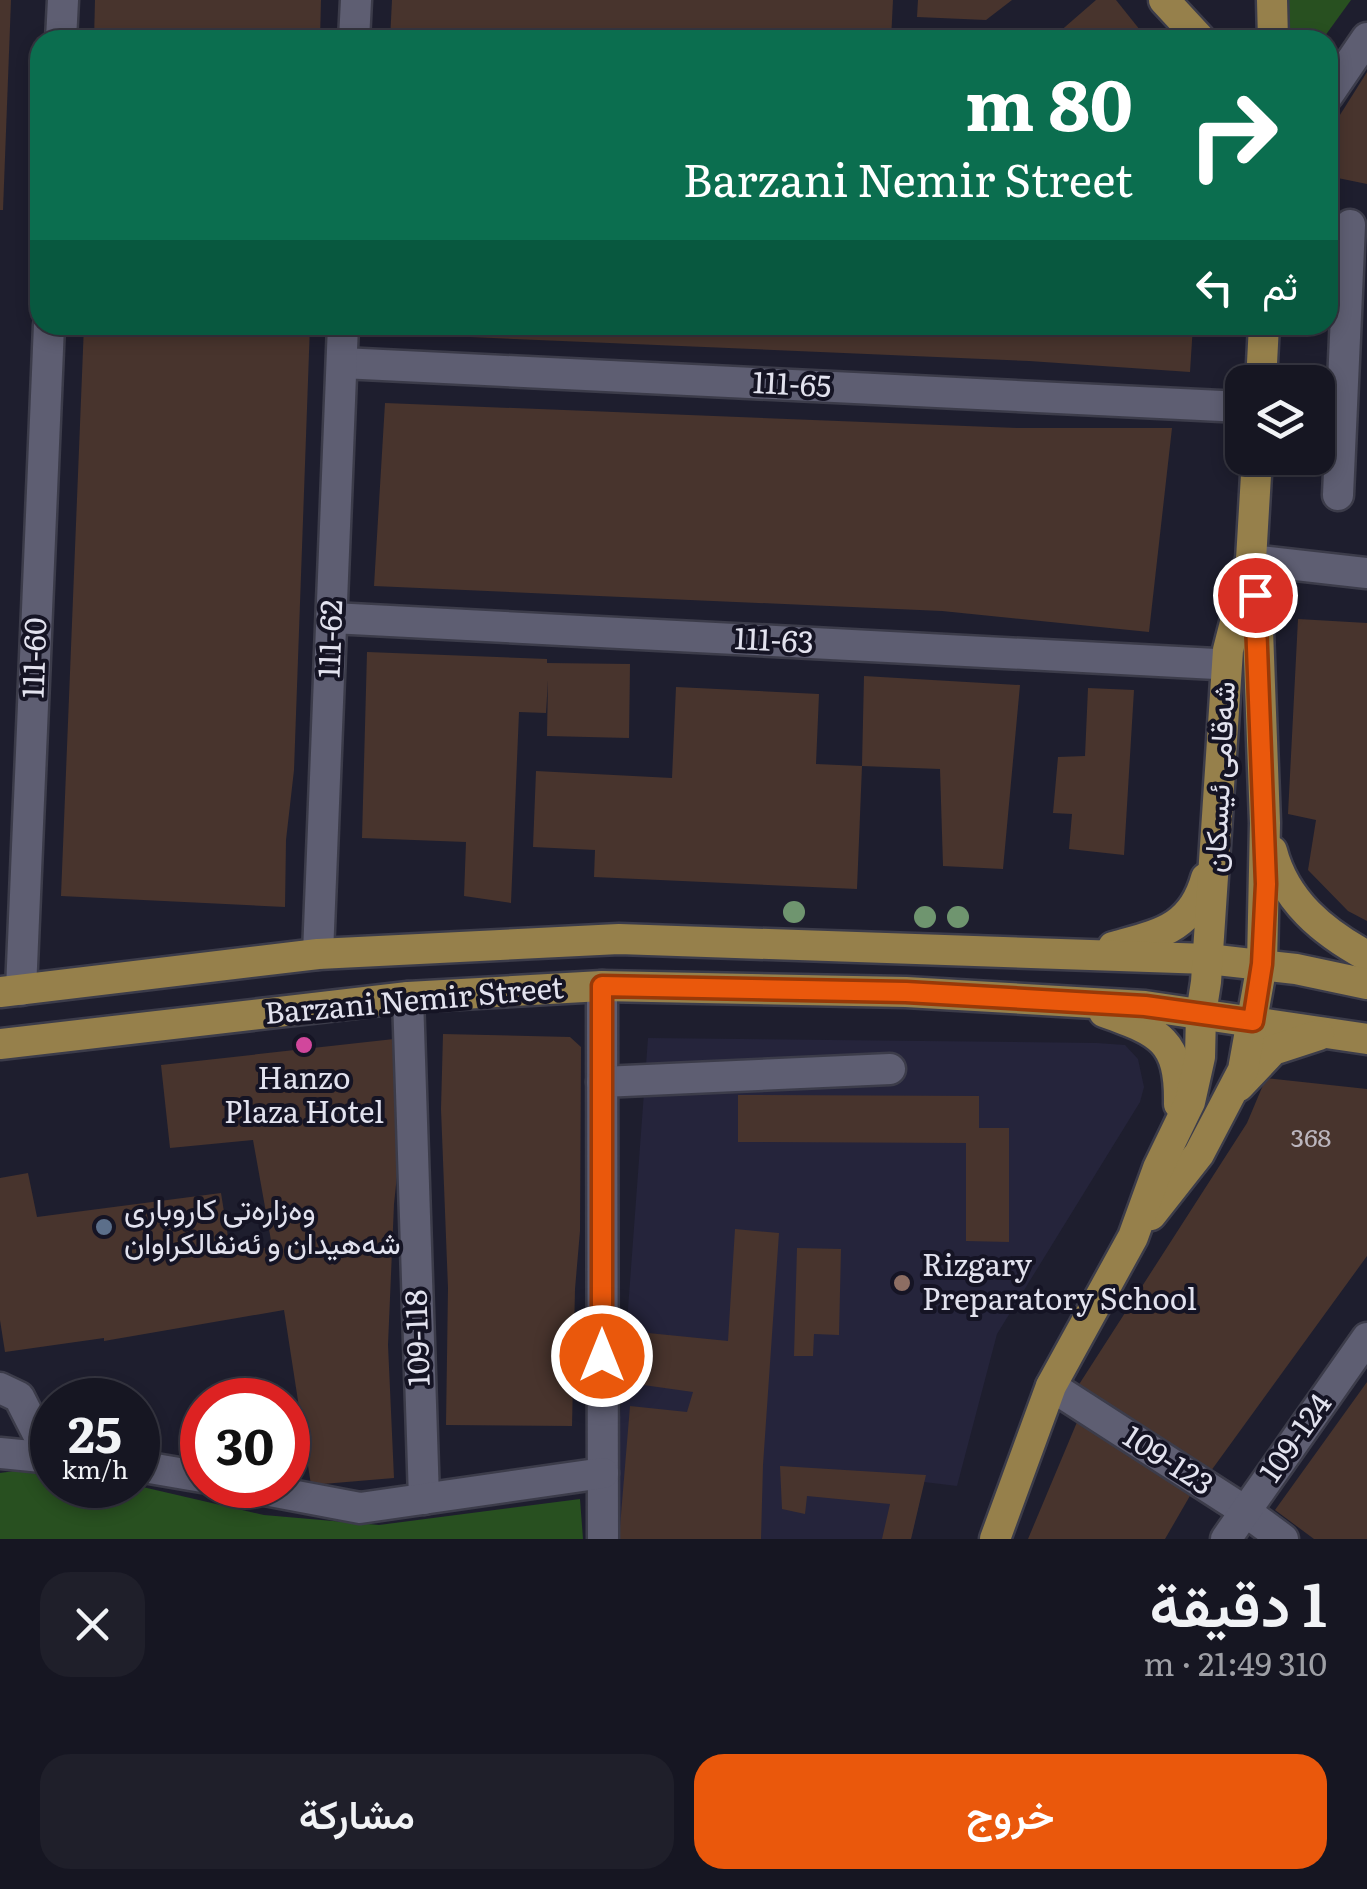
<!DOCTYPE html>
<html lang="ar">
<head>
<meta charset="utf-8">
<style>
  :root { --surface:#161622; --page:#1f1f2a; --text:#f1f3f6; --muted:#9e9fa5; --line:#353540; --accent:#ea580c }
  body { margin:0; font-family:Literata,Vazirmatn,serif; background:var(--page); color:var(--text); direction:rtl; height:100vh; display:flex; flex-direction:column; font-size:38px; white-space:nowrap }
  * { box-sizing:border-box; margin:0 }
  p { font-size:32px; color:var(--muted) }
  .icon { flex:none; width:55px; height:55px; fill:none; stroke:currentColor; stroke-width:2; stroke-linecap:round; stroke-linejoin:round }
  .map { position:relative; height:1539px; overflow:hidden; direction:ltr }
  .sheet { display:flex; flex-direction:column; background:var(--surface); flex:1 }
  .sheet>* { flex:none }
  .banner { position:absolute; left:30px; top:30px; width:1308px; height:305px; border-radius:30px; box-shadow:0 5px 15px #0003,0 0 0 2px var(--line); direction:rtl; background:#0b6e4f; color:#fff; overflow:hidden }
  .buttons { position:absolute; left:1225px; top:365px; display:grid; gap:20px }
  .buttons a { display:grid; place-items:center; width:110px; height:110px; border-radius:20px; background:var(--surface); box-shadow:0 5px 15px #0003,0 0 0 2px var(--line); font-size:50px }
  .speed { position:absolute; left:30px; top:1378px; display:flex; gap:20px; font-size:50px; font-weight:700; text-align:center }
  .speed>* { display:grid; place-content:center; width:130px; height:130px; border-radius:50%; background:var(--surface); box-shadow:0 5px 15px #0003,0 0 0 2px var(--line); line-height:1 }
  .speed small { font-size:25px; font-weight:400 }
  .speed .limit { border:15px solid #d22; background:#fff; color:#111 }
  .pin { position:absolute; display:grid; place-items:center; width:85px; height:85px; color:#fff; margin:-42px; border:5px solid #fff; border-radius:50%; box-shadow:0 2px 10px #0007 }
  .me { position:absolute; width:110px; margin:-55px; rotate:0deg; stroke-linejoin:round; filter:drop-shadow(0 0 8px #0008) }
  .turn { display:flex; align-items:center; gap:35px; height:210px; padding:0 40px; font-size:45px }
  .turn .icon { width:130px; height:130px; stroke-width:2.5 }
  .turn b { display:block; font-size:70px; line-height:85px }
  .then { display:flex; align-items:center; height:95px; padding:0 40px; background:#0003; gap:20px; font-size:38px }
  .round { display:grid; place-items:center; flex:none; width:105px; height:105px; border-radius:30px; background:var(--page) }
  .headline { display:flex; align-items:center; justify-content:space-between; height:170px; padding:0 40px }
  h1 { font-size:60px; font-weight:600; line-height:75px }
  .primary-button { display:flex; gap:20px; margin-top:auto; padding:20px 40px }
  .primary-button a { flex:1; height:115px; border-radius:30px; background:var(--accent); color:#fff; font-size:40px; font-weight:600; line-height:115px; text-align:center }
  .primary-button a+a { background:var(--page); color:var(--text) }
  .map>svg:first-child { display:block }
</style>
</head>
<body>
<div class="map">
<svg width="1367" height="1539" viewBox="0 0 1367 1539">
  <rect width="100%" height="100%" fill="#1e1e2e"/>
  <!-- built -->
  <polygon fill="#25243b" points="648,1038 1097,1043 1125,1045 1138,1059 1144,1087 1140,1102 997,1334 957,1486 924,1482 911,1539 611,1539"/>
  <!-- green -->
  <g fill="#285020">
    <polygon points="1289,0 1351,0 1322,40 1288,40"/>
    <polygon points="50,1466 52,1485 134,1485 264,1515 379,1525 580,1499 583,1539 0,1539 0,1473"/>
  </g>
  <!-- building -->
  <g fill="#48342d">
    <polygon points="0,0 11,0 3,210 0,210"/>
    <polygon points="95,0 321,0 320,40 94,40"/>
    <polygon points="392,0 893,0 891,40 390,40"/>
    <polygon points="918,0 1012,0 986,20 917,17"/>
    <polygon points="1096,0 1116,0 1148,40 1050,40"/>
    <polygon points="1367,72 1367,184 1328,176 1328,134"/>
    <polygon points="84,325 310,325 294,770 286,840 285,907 61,896"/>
    <polygon points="396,325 1193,325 1190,372 1029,361 470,337 395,333"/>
    <polygon points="385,403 1017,428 1172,428 1149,632 942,611 374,586"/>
    <polygon points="1298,619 1367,623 1367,921 1348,911 1308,870 1316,820 1288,814"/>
    <polygon points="367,652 547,659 547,663 630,664 629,738 547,736 548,680 546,713 519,712 511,903 464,896 466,842 362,838"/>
    <polygon points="864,676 1020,685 1003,869 943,866 940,769 862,766 857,889 594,877 595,850 533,847 536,771 672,778 676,687 819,694 816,764 862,766"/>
    <polygon points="1088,688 1134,690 1124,855 1069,849 1072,814 1053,813 1058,757 1085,756"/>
    <polygon points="443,1034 570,1037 581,1047 580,1231 575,1289 572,1426 446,1425 448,1288 441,1109"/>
    <polygon points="394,1039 402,1128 394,1204 388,1345 394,1478 311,1485 284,1310 104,1341 104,1338 5,1352 0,1320 0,1178 28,1173 37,1217 221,1193 231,1256 272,1246 253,1140 170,1148 161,1065"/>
    <polygon points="1266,1078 1367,1089 1367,1256 1208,1475 1078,1386 1247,1123"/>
    <polygon points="738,1095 979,1096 979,1128 1009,1128 1009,1242 966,1241 966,1143 738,1142"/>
    <polygon points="735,1229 779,1233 763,1465 761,1539 619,1539 630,1406 687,1412 693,1392 622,1382 628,1331 728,1341"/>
    <polygon points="797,1248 841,1249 839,1335 814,1334 813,1356 794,1356"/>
    <polygon points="1367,1382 1367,1539 1314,1539 1275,1510"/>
    <polygon points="1080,1415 1191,1494 1165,1539 1028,1539"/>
    <polygon points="780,1466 926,1475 911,1539 882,1539 890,1504 807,1496 805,1514 782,1509"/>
  </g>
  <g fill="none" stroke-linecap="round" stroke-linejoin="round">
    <!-- minor casing -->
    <g stroke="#3c3c4a" stroke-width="35">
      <g id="minor">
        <polyline points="61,40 63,0"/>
        <polyline points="354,40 356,0"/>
        <polyline points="1328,95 1367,38"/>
        <polyline points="342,363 1242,407"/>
        <polyline points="1338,495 1350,225"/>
        <polyline points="1251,560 1367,573"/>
        <polyline points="332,618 1216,664"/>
        <polyline points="318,954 343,325"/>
        <polyline points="602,986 603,1539"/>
        <polyline points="21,990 49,325"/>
        <polyline points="408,997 424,1499"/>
        <polyline points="602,1082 890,1069"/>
        <polyline points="1051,1386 1245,1511 1283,1539"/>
        <polyline points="0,1388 19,1397 50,1458"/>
        <polyline points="0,1453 52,1458"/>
        <polyline points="138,1466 202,1477"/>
        <polyline points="238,1485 360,1508 603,1473"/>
        <polyline points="1226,1539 1367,1338"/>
      </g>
    </g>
    <!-- major casing -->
    <g stroke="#3c3c4a" stroke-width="35">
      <g id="major">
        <polyline points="1164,0 1201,40"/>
        <polyline points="1272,0 1273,40"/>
        <polyline points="1261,382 1264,325"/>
        <path d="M 1272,851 C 1285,901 1323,932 1367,956"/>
        <path d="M 1113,947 C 1159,934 1192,929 1206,878"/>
        <polyline points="0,992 318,954 619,939 1208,959 1296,969 1367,984"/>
        <path d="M 1104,1012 C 1160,1032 1180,1040 1179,1104"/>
        <polyline points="0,1044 408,997 602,986 906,992 1145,1006 1367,1039"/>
        <polyline points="1239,1086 1273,1050 1319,1035"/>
        <polyline points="1151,1215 1199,1154 1243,1070 1262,964 1265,823 1258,630 1251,560 1257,458"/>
        <polyline points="995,1539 1051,1386 1133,1237 1158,1168 1190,1102 1200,1057 1201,1014 1206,982 1228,650 1251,560"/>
      </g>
    </g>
    <!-- minor -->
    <use href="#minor" stroke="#5e5e72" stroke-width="30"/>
    <!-- major -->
    <use href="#major" stroke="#96804b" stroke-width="30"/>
  </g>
  <!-- trees -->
  <g fill="#6f956f">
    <circle cx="794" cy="912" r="11"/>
    <circle cx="925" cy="917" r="11"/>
    <circle cx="958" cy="917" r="11"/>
  </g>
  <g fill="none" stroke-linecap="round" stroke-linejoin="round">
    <!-- route casing -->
    <g stroke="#983908" stroke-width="25">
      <polyline id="route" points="602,1356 602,986 906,992 1145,1006 1253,1021 1262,964 1266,884 1255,595"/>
    </g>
    <!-- route -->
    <use href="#route" stroke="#ea580c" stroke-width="18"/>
  </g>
  <!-- markers -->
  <circle fill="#d1479c" stroke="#151424" stroke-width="4" cx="304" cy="1045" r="10"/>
  <circle fill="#5c6f8a" stroke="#151424" stroke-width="4" cx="104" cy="1227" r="10"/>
  <circle fill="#8d6e63" stroke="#151424" stroke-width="4" cx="902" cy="1283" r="10"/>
  <g text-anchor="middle" stroke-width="8" stroke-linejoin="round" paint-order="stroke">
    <!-- number labels -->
    <g font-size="25" fill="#bcb6be">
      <text x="1311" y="1147">368</text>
    </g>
    <!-- street labels -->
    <g font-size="30" fill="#e2e2ee" stroke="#151424">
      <text transform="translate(792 385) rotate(3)" y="10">111-65</text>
      <text transform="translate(331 639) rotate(-88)" y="10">111-62</text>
      <text transform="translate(774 641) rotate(3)" y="10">111-63</text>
      <text transform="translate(35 658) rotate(-88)" y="10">111-60</text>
      <text transform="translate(1220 777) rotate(-87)" y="10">شەقامی ئیسکان</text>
      <text transform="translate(414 1001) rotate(-5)" y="10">Barzani Nemir Street</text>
      <text transform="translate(418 1338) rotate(-92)" y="10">109-118</text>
      <text transform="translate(1296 1438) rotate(-55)" y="10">109-124</text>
      <text transform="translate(1168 1461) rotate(33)" y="10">109-123</text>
    </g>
    <!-- poi labels -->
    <g font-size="30" fill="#e2e2ee" stroke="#151424" text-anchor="start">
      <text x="304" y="1089" text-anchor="middle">Hanzo<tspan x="304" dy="34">Plaza Hotel</tspan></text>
      <text x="124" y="1220">وەزارەتی کاروباری<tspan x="124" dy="34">شەهیدان و ئەنفالکراوان</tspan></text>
      <text x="922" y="1276">Rizgary<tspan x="922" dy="34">Preparatory School</tspan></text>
    </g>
  </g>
</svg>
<div class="buttons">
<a><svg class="icon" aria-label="layers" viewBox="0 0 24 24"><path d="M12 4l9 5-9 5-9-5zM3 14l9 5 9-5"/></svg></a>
</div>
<div class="speed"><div>25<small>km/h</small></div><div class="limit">30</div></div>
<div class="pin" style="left:1255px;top:595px;background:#d93025"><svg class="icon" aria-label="arrive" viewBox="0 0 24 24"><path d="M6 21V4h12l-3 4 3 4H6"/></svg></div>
<svg class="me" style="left:602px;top:1356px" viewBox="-20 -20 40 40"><circle r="17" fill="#ea580c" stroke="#fff" stroke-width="3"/><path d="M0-11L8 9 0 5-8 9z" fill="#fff"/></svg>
<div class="banner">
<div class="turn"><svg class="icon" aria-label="right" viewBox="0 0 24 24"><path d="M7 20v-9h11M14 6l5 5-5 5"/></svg><div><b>80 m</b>Barzani Nemir Street</div></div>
<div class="then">ثم<svg class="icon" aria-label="left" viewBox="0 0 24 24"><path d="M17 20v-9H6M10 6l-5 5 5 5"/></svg></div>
</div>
</div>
<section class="sheet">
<div class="headline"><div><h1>1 دقيقة</h1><p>310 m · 21:49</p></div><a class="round"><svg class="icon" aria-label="close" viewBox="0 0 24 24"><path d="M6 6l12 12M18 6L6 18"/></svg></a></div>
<div class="primary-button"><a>خروج</a><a>مشاركة</a></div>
</section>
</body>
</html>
